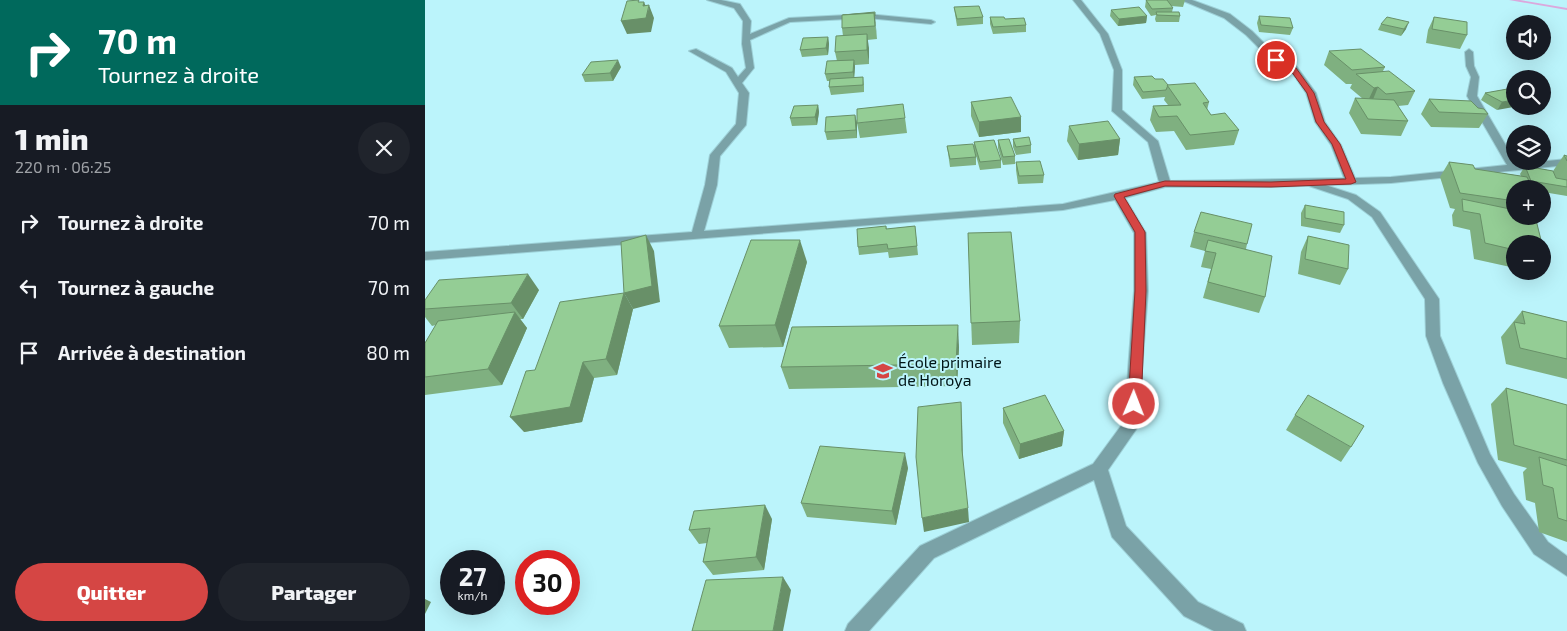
<!DOCTYPE html>
<html lang="fr">
<head>
<meta charset="utf-8">
<style>
  :root { --surface:#171b24; --page:#20242c; --text:#f1f3f6; --muted:#9ea1a6; --accent:#d54644 }
  body { margin:0; font-family:"Exo 2",sans-serif; background:var(--page); color:var(--text); height:100vh; display:flex; flex-direction:column; font-size:19px; white-space:nowrap }
  * { box-sizing:border-box; margin:0 }
  p { font-size:16px; color:var(--muted) }
  .icon { flex:none; width:28px; height:28px; fill:none; stroke:currentColor; stroke-width:2; stroke-linecap:round; stroke-linejoin:round }
  .map { position:relative; flex:1; overflow:hidden }
  .sheet { display:flex; flex-direction:column; background:var(--surface); width:425px }
  .sheet>* { flex:none }
  .guide { background:#00695c; color:#fff; overflow:hidden }
  .buttons { position:absolute; left:1081px; top:15px; display:grid; gap:10px }
  .buttons a { display:grid; place-items:center; width:45px; height:45px; border-radius:50%; background:var(--surface); box-shadow:0 5px 20px #0002; font-size:25px }
  .speed { position:absolute; left:15px; top:550px; display:flex; gap:10px; font-size:25px; font-weight:700; text-align:center }
  .speed>* { display:grid; place-content:center; width:65px; height:65px; border-radius:50%; background:var(--surface); box-shadow:0 5px 20px #0002; line-height:1 }
  .speed small { font-size:12px; font-weight:400 }
  .speed .limit { border:8px solid #d22; background:#fff; color:#111 }
  .pin { position:absolute; display:grid; place-items:center; width:42px; height:42px; color:#fff; margin:-21px; border:2px solid #fff; border-radius:50%; box-shadow:0 1px 5px #0007 }
  .me { position:absolute; width:55px; margin:-28px; rotate:1deg; stroke-linejoin:round; filter:drop-shadow(0 0 4px #0008) }
  .turn { display:flex; align-items:center; gap:18px; height:105px; padding:0 15px; font-size:22px }
  .turn .icon { width:65px; height:65px; stroke-width:2.5 }
  .turn b { display:block; font-size:35px; line-height:42px }
  .round { display:grid; place-items:center; flex:none; width:52px; height:52px; border-radius:26px; background:var(--page) }
  .overview { display:flex; align-items:center; justify-content:space-between; height:85px; padding:0 15px }
  h1 { font-size:30px; font-weight:800; line-height:38px }
  .cta { display:flex; gap:10px; margin-top:auto; padding:10px 15px }
  .cta a { flex:1; height:58px; border-radius:30px; background:var(--accent); color:#fff; font-size:20px; font-weight:800; line-height:58px; text-align:center }
  .cta a+a { background:var(--page); color:var(--text) }
  ul { padding:0; list-style:none }
  li { display:flex; align-items:center; gap:15px; height:65px; padding:0 15px }
  li div { flex:1 }
  li b { display:block; font-size:19px }
  li em { font-style:normal }
  main { display:flex; flex:1; min-height:0 }
  .map>svg:first-child { display:block }
</style>
</head>
<body>
<main>
<section class="sheet">
<div class="guide">
<div class="turn"><svg class="icon" aria-label="right" viewBox="0 0 24 24"><path d="M7 20v-9h11M14 6l5 5-5 5"/></svg><div><b>70 m</b>Tournez à droite</div></div>
</div>
<div class="overview"><div><h1>1 min</h1><p>220 m · 06:25</p></div><a class="round"><svg class="icon" aria-label="close" viewBox="0 0 24 24"><path d="M6 6l12 12M18 6L6 18"/></svg></a></div>
<ul>
<li><svg class="icon" aria-label="right" viewBox="0 0 24 24"><path d="M7 20v-9h11M14 6l5 5-5 5"/></svg><div><b>Tournez à droite</b></div><em>70 m</em></li>
<li><svg class="icon" aria-label="left" viewBox="0 0 24 24"><path d="M17 20v-9H6M10 6l-5 5 5 5"/></svg><div><b>Tournez à gauche</b></div><em>70 m</em></li>
<li><svg class="icon" aria-label="arrive" viewBox="0 0 24 24"><path d="M6 21V4h12l-3 4 3 4H6"/></svg><div><b>Arrivée à destination</b></div><em>80 m</em></li>
</ul>
<div class="cta"><a>Quitter</a><a>Partager</a></div>
</section>
<div class="map">
<svg width="1142" height="631" viewBox="0 0 1142 631">
  <rect width="100%" height="100%" fill="#bbf4fb"/>
  <g fill="none" stroke-linecap="round" stroke-linejoin="round">
    <!-- stream -->
    <polygon fill="#dba8dd" fill-rule="evenodd" points="1084,0 1095,0 1142,8 1142,10"/>
    <!-- service casing -->
    <g stroke="#9dd0d7" stroke-width="2">
      <polygon id="service" points="885,180 931,195 955,212 1012,296 1014,299 1015,336 1065,454 1089,494 1123,542 1142,556 1142,576 1109,554 1077,506 1053,463 1018,383 1001,336 1000,299 947,217 923,199 881,185 879,183 881,181"/>
    </g>
    <!-- minor casing -->
    <g stroke="#9dd0d7" stroke-width="2">
      <polygon id="minor" points="282,0 296,0 315,4 326,21 325,34 364,18 442,14 506,20 510,22 506,24 442,18 365,22 325,40 329,68 317,83 324,93 321,125 295,156 292,185 279,231 638,204 734,182 723,142 687,111 689,70 675,34 648,0 656,0 683,34 697,70 697,110 733,141 745,181 919,178 906,145 890,122 881,93 866,71 848,62 821,35 799,18 756,0 767,0 805,14 827,31 854,58 872,67 891,93 900,122 916,145 930,178 966,177 1082,165 1042,96 1046,77 1041,66 1040,52 1044,49 1048,52 1049,66 1054,77 1052,96 1090,161 1092,164 1142,159 1142,165 966,183 846,187 740,187 700,198 721,233 723,291 717,370 717,421 683,470 701,526 773,602 818,624 821,631 789,631 759,616 687,537 669,480 509,558 444,631 420,631 423,624 495,546 668,464 701,419 703,370 709,291 709,233 690,200 638,210 0,260 0,252 267,232 280,185 285,155 311,124 314,93 301,72 264,51 271,49 307,68 313,77 321,68 317,44 318,21 309,8"/>
    </g>
    <!-- service -->
    <use href="#service" fill="#7aa2a7" fill-rule="evenodd"/>
    <!-- minor -->
    <use href="#minor" fill="#7aa2a7" fill-rule="evenodd"/>
  </g>
  <!-- wall -->
  <g fill="#7fb080">
    <polygon points="721,0 760,0 758,7 746,6 748,8 747,12 755,16 754,22 731,22 730,19 731,15 726,16 720,7"/>
    <polygon points="529,7 558,17 558,24 532,26 530,14"/>
    <polygon points="686,10 722,16 721,23 693,26 685,16"/>
    <polygon points="417,15 451,23 450,23 452,39 442,40 444,64 430,65 429,78 438,77 439,85 439,92 406,95 404,87 405,81 402,81 400,74 412,61 410,52 418,36 417,28"/>
    <polygon points="834,16 868,28 865,35 834,32 832,23"/>
    <polygon points="565,17 601,25 601,32 568,34 565,24"/>
    <polygon points="1009,17 1042,35 1035,49 1001,43 1003,30"/>
    <polygon points="956,24 981,29 976,36 953,30"/>
    <polygon points="403,37 404,44 403,55 377,57 375,50"/>
    <polygon points="904,51 960,67 958,71 990,91 983,105 973,106 983,121 976,136 936,134 924,113 930,98 938,99 925,88 927,84 921,84 899,65"/>
    <polygon points="196,67 188,81 160,82 157,75"/>
    <polygon points="709,77 730,79 784,102 782,110 786,115 814,130 809,145 761,150 749,131 731,132 725,120 728,106 743,105 739,100 740,97 717,99 708,85"/>
    <polygon points="1088,88 1072,110 1056,100 1060,93"/>
    <polygon points="1004,99 1053,108 1063,114 1054,128 1006,127 996,114"/>
    <polygon points="546,102 596,117 596,132 554,137 546,116"/>
    <polygon points="393,105 394,112 392,125 367,126 365,118"/>
    <polygon points="430,115 432,123 432,138 402,140 400,132"/>
    <polygon points="480,118 482,133 435,138 432,123"/>
    <polygon points="644,126 695,139 693,155 653,160 642,141"/>
    <polygon points="588,139 606,145 606,153 591,155 588,147"/>
    <polygon points="573,140 590,156 590,164 578,165 573,148"/>
    <polygon points="549,142 576,160 576,168 555,170 550,152 551,157 551,165 525,167 522,146 549,149"/>
    <polygon points="1139,155 1142,156 1142,196 1118,192 1118,189 1090,189 1090,268 1049,259 1045,230 1028,226 1027,215 1030,209 1025,208 1015,177 1024,162 1050,169 1096,176 1095,174 1100,166 1128,171"/>
    <polygon points="591,162 619,175 618,183 593,184 591,170"/>
    <polygon points="880,205 919,225 915,233 876,226 876,213"/>
    <polygon points="461,226 462,229 490,226 493,255 464,258 463,252 434,255 433,247"/>
    <polygon points="769,232 822,244 821,249 840,297 834,313 778,298 786,269 776,267 780,251 765,247"/>
    <polygon points="543,233 595,321 594,343 547,345"/>
    <polygon points="883,236 923,269 915,285 873,274 876,252"/>
    <polygon points="382,262 358,347 304,348 294,326"/>
    <polygon points="114,290 98,319 95,319 102,328 77,385 0,395 0,343 11,325 7,326 0,317 0,300"/>
    <polygon points="199,293 208,309 192,375 169,378 157,422 99,432 110,370"/>
    <polygon points="1097,311 1142,322 1142,379 1081,364 1076,337"/>
    <polygon points="534,347 532,386 364,389 356,367"/>
    <polygon points="1081,388 1142,405 1142,542 1114,532 1110,503 1101,500 1098,472 1102,468 1073,460 1066,404"/>
    <polygon points="578,408 639,431 637,446 594,459 578,423"/>
    <polygon points="870,415 926,447 916,462 861,430"/>
    <polygon points="483,468 471,525 382,517 376,503"/>
    <polygon points="347,519 339,570 288,575 278,562 282,543 274,544 264,530"/>
  </g>
  <!-- shaded-wall -->
  <g fill="#689068">
    <polygon points="219,2 223,11 224,5 229,18 226,32 202,34 196,21 218,6"/>
    <polygon points="450,16 452,39 450,23 419,26"/>
    <polygon points="722,16 721,23 693,26 694,19"/>
    <polygon points="984,22 981,29 976,36 979,29"/>
    <polygon points="442,34 444,48 444,64 442,50"/>
    <polygon points="403,37 404,44 403,55 401,48"/>
    <polygon points="193,60 196,67 188,81 185,73"/>
    <polygon points="429,60 430,67 429,80 428,72"/>
    <polygon points="953,87 947,102 942,103 949,88"/>
    <polygon points="1090,100 1090,106 1094,106 1072,110 1077,102"/>
    <polygon points="393,105 394,112 392,125 390,117"/>
    <polygon points="430,115 432,123 432,138 431,130"/>
    <polygon points="596,117 596,132 554,137 554,122"/>
    <polygon points="695,139 693,155 653,160 654,144"/>
    <polygon points="221,235 229,251 235,302 208,309 199,293"/>
    <polygon points="375,240 382,262 358,347 350,325"/>
    <polygon points="103,274 114,290 98,319 86,303"/>
    <polygon points="199,293 208,309 192,375 181,359"/>
    <polygon points="90,312 102,328 77,385 63,369"/>
    <polygon points="533,325 534,347 532,386 531,364"/>
    <polygon points="158,362 169,378 157,422 99,432 85,417"/>
    <polygon points="536,402 537,418 538,464 537,450"/>
    <polygon points="639,431 637,446 594,459 595,444"/>
    <polygon points="480,453 483,468 471,525 467,511"/>
    <polygon points="340,505 347,519 339,570 331,557"/>
    <polygon points="543,508 544,522 499,532 497,518"/>
    <polygon points="358,577 366,590 358,631 348,631"/>
    <polygon points="0,599 6,602 0,614"/>
  </g>
  <!-- building -->
  <g fill="#94cd95" stroke="#689068">
    <polygon points="214,0 213,2 219,2 218,6 224,5 221,18 196,21 202,1"/>
    <polygon points="721,0 742,0 748,8 727,9"/>
    <polygon points="554,6 558,17 532,19 529,7"/>
    <polygon points="714,7 722,16 694,19 686,10"/>
    <polygon points="450,12 450,16 449,16 449,13 418,15"/>
    <polygon points="731,12 754,12 755,16 732,15"/>
    <polygon points="449,13 450,26 417,28 417,15"/>
    <polygon points="834,16 865,18 868,28 836,25"/>
    <polygon points="565,17 579,17 580,19 599,18 601,25 568,27"/>
    <polygon points="962,17 984,22 979,29 956,24"/>
    <polygon points="1009,17 1042,22 1042,35 1007,29"/>
    <polygon points="442,34 442,50 410,52 411,36"/>
    <polygon points="403,37 401,48 375,50 378,38"/>
    <polygon points="936,49 960,67 927,70 904,51"/>
    <polygon points="193,60 185,73 157,75 166,62"/>
    <polygon points="429,60 428,72 400,74 402,61"/>
    <polygon points="964,71 990,91 961,94 953,87 949,88 931,74"/>
    <polygon points="727,76 730,79 738,79 743,85 741,90 718,92 709,77"/>
    <polygon points="438,77 438,85 404,87 405,79"/>
    <polygon points="770,83 784,102 778,103 786,115 800,113 814,130 765,135 752,116 734,117 728,106 756,105 742,85"/>
    <polygon points="1088,88 1090,89 1090,100 1077,102 1060,93"/>
    <polygon points="586,97 596,117 554,122 546,102"/>
    <polygon points="930,98 969,100 983,121 943,119"/>
    <polygon points="1004,99 1046,101 1053,108 1059,109 1063,114 1014,112"/>
    <polygon points="478,104 480,118 432,123 432,109"/>
    <polygon points="393,105 390,117 365,118 369,106"/>
    <polygon points="430,115 431,130 400,132 401,117"/>
    <polygon points="683,121 695,139 654,144 644,126"/>
    <polygon points="604,137 606,145 591,147 588,139"/>
    <polygon points="584,139 590,156 578,157 573,140"/>
    <polygon points="569,140 576,160 555,162 549,142"/>
    <polygon points="548,144 551,157 525,159 522,146"/>
    <polygon points="1139,155 1142,156 1142,161"/>
    <polygon points="615,161 619,175 594,176 591,162"/>
    <polygon points="1024,162 1048,165 1050,169 1102,177 1108,189 1090,189 1090,201 1035,193"/>
    <polygon points="1100,166 1128,171 1131,178 1142,180 1142,187 1106,181"/>
    <polygon points="1037,199 1090,210 1090,216 1110,216 1117,244 1090,244 1090,250 1060,243 1055,214 1038,211"/>
    <polygon points="880,205 919,212 919,225 880,218"/>
    <polygon points="776,212 827,224 822,244 769,232"/>
    <polygon points="461,226 461,229 490,226 492,246 463,249 462,244 433,247 432,229"/>
    <polygon points="586,232 595,321 546,323 543,233"/>
    <polygon points="221,235 227,286 199,293 196,242"/>
    <polygon points="883,236 924,245 923,269 880,259"/>
    <polygon points="326,240 375,240 350,325 294,326"/>
    <polygon points="783,240 847,256 840,297 783,282 791,253 780,251"/>
    <polygon points="1118,245 1120,256 1118,256"/>
    <polygon points="103,274 86,303 0,309 0,300 14,280"/>
    <polygon points="199,293 181,359 158,362 145,407 85,417 101,371 110,370 135,302"/>
    <polygon points="1097,311 1142,322 1142,359 1095,348 1089,322 1100,324"/>
    <polygon points="90,312 63,369 0,377 0,343 13,321"/>
    <polygon points="533,325 531,364 356,367 367,327"/>
    <polygon points="1081,388 1142,405 1142,460 1089,445"/>
    <polygon points="620,395 639,431 595,444 578,408"/>
    <polygon points="883,395 939,426 926,447 870,415"/>
    <polygon points="536,402 537,450 543,508 497,518 491,457 493,407"/>
    <polygon points="395,446 480,453 467,511 376,503"/>
    <polygon points="1114,457 1142,466 1142,521 1133,518 1128,488 1118,485"/>
    <polygon points="340,505 331,557 278,562 285,528 264,530 269,511"/>
    <polygon points="358,577 348,631 267,631 281,580"/>
  </g>
  <!-- route -->
  <polygon fill="#d54644" stroke="#8a2e2c" points="849,59 854,59 871,68 889,93 899,122 915,144 931,182 926,184 846,187 740,186 699,197 720,232 721,291 716,404 714,407 709,409 705,407 703,404 710,291 710,232 689,196 690,194 740,181 846,182 921,179 907,144 891,122 882,93 866,71 849,62"/>
  <!-- icons -->
  <defs>
    <g id="school-bare" transform="scale(1.5)"><path d="M0-5L7-2L0 1L-7-2ZM-4 1L0 2.5L4 1V4Q0 6-4 4Z" fill="#d54644" stroke="#bbf4fb" stroke-width="2.5" paint-order="stroke"/></g>
  </defs>
  <g fill-rule="evenodd">
    <use href="#school-bare" x="458" y="371"/>
  </g>
  <g text-anchor="middle" stroke-width="4" stroke-linejoin="round" paint-order="stroke">
    <!-- poi labels -->
    <g font-size="16" fill="#011517" stroke="#bbf4fb" text-anchor="start">
      <text x="473" y="368">École primaire<tspan x="473" dy="18">de Horoya</tspan></text>
    </g>
  </g>
</svg>
<div class="buttons">
<a><svg class="icon" aria-label="sound" viewBox="0 0 24 24"><path d="M4 9h4l5-4v14l-5-4H4zM17 9q2 3 0 6"/></svg></a>
<a><svg class="icon" aria-label="search" viewBox="0 0 24 24"><circle cx="10" cy="10" r="6"/><path d="M15 15l6 6"/></svg></a>
<a><svg class="icon" aria-label="layers" viewBox="0 0 24 24"><path d="M12 4l9 5-9 5-9-5zM3 14l9 5 9-5"/></svg></a>
<a>+</a>
<a>−</a>
</div>
<div class="speed"><div>27<small>km/h</small></div><div class="limit">30</div></div>
<div class="pin" style="left:851px;top:60px;background:#d93025"><svg class="icon" aria-label="arrive" viewBox="0 0 24 24"><path d="M6 21V4h12l-3 4 3 4H6"/></svg></div>
<svg class="me" style="left:709px;top:404px" viewBox="-20 -20 40 40"><circle r="17" fill="#d54644" stroke="#fff" stroke-width="3"/><path d="M0-11L8 9 0 5-8 9z" fill="#fff"/></svg>
</div>
</main>
</body>
</html>
